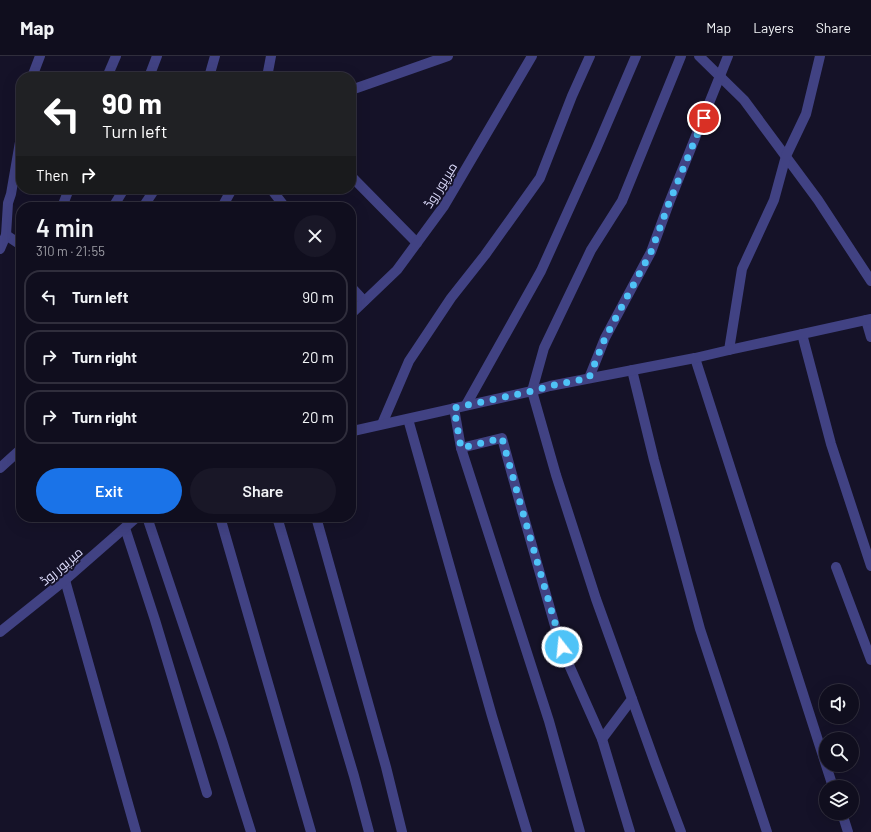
<!DOCTYPE html>
<html lang="en">
<head>
<meta charset="utf-8">
<style>
  :root { --surface:#100e1e; --page:#191727; --text:#f1f3f6; --muted:#9c9ca4; --line:#302e3c; --accent:#1a73e8 }
  body { margin:0; font-family:Barlow,Cairo,sans-serif; background:var(--page); color:var(--text); height:100vh; display:flex; flex-direction:column; font-size:15px; white-space:nowrap }
  * { box-sizing:border-box; margin:0 }
  p { font-size:13px; color:var(--muted) }
  .icon { flex:none; width:22px; height:22px; fill:none; stroke:currentColor; stroke-width:2; stroke-linecap:round; stroke-linejoin:round }
  .map { position:relative; flex:1; overflow:hidden }
  .drawer { position:absolute; left:16px; top:146px; width:340px; height:320px; display:flex; flex-direction:column; background:var(--surface); border-radius:16px; box-shadow:0 4px 16px #0002,0 0 0 1px var(--line) }
  .drawer>* { flex:none }
  .banner { position:absolute; left:16px; top:16px; width:340px; height:122px; border-radius:16px; box-shadow:0 4px 16px #0002,0 0 0 1px var(--line); background:#202124; color:#fff; overflow:hidden }
  .fabs { position:absolute; left:819px; top:628px; display:grid; gap:8px }
  .fabs a { display:grid; place-items:center; width:40px; height:40px; border-radius:50%; background:var(--surface); box-shadow:0 4px 16px #0002,0 0 0 1px var(--line); font-size:20px }
  .pin { position:absolute; display:grid; place-items:center; width:34px; height:34px; color:#fff; margin:-17px; border:2px solid #fff; border-radius:50%; box-shadow:0 1px 4px #0007 }
  .me { position:absolute; width:44px; margin:-22px; rotate:344deg; stroke-linejoin:round; filter:drop-shadow(0 0 3px #0008) }
  .turn { display:flex; align-items:center; gap:14px; height:84px; padding:0 20px; font-size:18px }
  .turn .icon { width:52px; height:52px; stroke-width:2.5 }
  .turn b { display:block; font-size:28px; line-height:34px }
  .then { display:flex; align-items:center; height:38px; padding:0 20px; background:#0003; gap:8px; font-size:15px }
  .round { display:grid; place-items:center; flex:none; width:42px; height:42px; border-radius:21px; background:var(--page) }
  .head { display:flex; align-items:center; justify-content:space-between; height:68px; padding:0 20px }
  h1 { font-size:24px; font-weight:600; line-height:30px }
  .cta { display:flex; gap:8px; margin-top:auto; padding:8px 20px }
  .cta a { flex:1; height:46px; border-radius:24px; background:var(--accent); color:#fff; font-size:16px; font-weight:600; line-height:46px; text-align:center }
  .cta a+a { background:var(--page); color:var(--text) }
  ul { padding:0; list-style:none }
  li { display:flex; align-items:center; gap:12px; height:54px; margin:0 8px 6px; padding:0 12px; border:2px solid var(--line); border-radius:16px }
  li div { flex:1 }
  li b { display:block; font-size:15px }
  li em { font-style:normal }
  header { display:flex; align-items:center; gap:24px; box-sizing:border-box; height:56px; padding:0 20px; background:var(--surface); border-bottom:1px solid var(--line) }
  header strong { font-size:19px }
  nav { display:flex; gap:22px; margin-inline-start:auto; font-size:14px }
  .map>svg:first-child { display:block }
</style>
</head>
<body>
<header>
<strong>Map</strong>
<nav><a>Map</a><a>Layers</a><a>Share</a></nav>
</header>
<div class="map">
<svg width="871" height="776" viewBox="0 0 871 776">
  <rect width="100%" height="100%" fill="#151228"/>
  <g fill="none" stroke-linecap="round" stroke-linejoin="round">
    <!-- minor -->
    <g stroke="#414283" stroke-width="10">
      <polyline points="699,0 744,44 818,144 871,225"/>
      <polyline points="32,21 40,0"/>
      <polyline points="107,21 116,0"/>
      <polyline points="149,21 157,0"/>
      <polyline points="209,21 215,0"/>
      <polyline points="267,21 271,0"/>
      <polyline points="351,34 448,0"/>
      <polyline points="351,120 417,187"/>
      <polyline points="271,133 285,151"/>
      <polyline points="62,151 69,133"/>
      <polyline points="113,151 124,133"/>
      <polyline points="143,151 155,133"/>
      <polyline points="222,151 232,133"/>
      <polyline points="6,179 21,189"/>
      <polyline points="0,193 6,179 8,147 11,138 21,80"/>
      <polyline points="351,231 364,245"/>
      <polyline points="866,264 871,281"/>
      <polyline points="802,278 831,388 871,510"/>
      <polyline points="729,294 742,213 774,144 786,100 806,58 820,0"/>
      <polyline points="695,302 833,731"/>
      <polyline points="632,314 654,404 700,573 767,776"/>
      <polyline points="589,322 605,282 651,196 669,147 728,0"/>
      <polyline points="466,349 541,215 597,91 636,0"/>
      <polyline points="454,352 461,392 502,382 521,451 561,591 602,683 630,776"/>
      <polyline points="408,363 492,660 527,776"/>
      <polyline points="382,368 409,305 451,242 485,199 540,122 572,40 590,0"/>
      <polyline points="461,392 549,665 580,776"/>
      <polyline points="0,412 21,393"/>
      <polyline points="147,461 222,684 251,776"/>
      <polyline points="220,461 311,776"/>
      <polyline points="277,461 354,720 369,776"/>
      <polyline points="316,461 386,711 402,776"/>
      <polyline points="125,472 155,564 207,737"/>
      <polyline points="836,511 871,604"/>
      <polyline points="65,524 136,776"/>
      <polyline points="632,643 655,707 681,776"/>
      <polyline points="602,683 632,643 596,543 556,419 532,335 544,292 591,194 622,145 681,0"/>
      <polyline points="842,757 848,776"/>
    </g>
    <!-- tertiary -->
    <g stroke="#414283" stroke-width="10">
      <polyline points="351,258 397,214 444,150 532,0"/>
      <polyline points="351,375 353,375 532,335 550,330 695,302 729,294 871,263"/>
      <polyline points="0,576 65,524 137,461"/>
    </g>
  </g>
  <g fill="none" stroke-linecap="round" stroke-linejoin="round">
    <!-- route -->
    <polyline stroke="#4fc3f7" stroke-width="7" stroke-dasharray="0 12.6" points="562,591 521,450 502,382 461,392 454,352 532,335 550,330 589,322 605,282 651,196 669,147 704,62"/>
  </g>
  <g text-anchor="middle" stroke-width="4" stroke-linejoin="round" paint-order="stroke">
    <!-- street labels -->
    <g font-size="13" fill="#dddcfc" stroke="#151228">
      <text transform="translate(440 129) rotate(-58)" y="5">میرپور روڈ</text>
      <text transform="translate(61 510) rotate(-40)" y="5">میرپور روڈ</text>
    </g>
  </g>
</svg>
<div class="fabs">
<a><svg class="icon" aria-label="sound" viewBox="0 0 24 24"><path d="M4 9h4l5-4v14l-5-4H4zM17 9q2 3 0 6"/></svg></a>
<a><svg class="icon" aria-label="search" viewBox="0 0 24 24"><circle cx="10" cy="10" r="6"/><path d="M15 15l6 6"/></svg></a>
<a><svg class="icon" aria-label="layers" viewBox="0 0 24 24"><path d="M12 4l9 5-9 5-9-5zM3 14l9 5 9-5"/></svg></a>
</div>
<div class="pin" style="left:704px;top:62px;background:#d93025"><svg class="icon" aria-label="arrive" viewBox="0 0 24 24"><path d="M6 21V4h12l-3 4 3 4H6"/></svg></div>
<svg class="me" style="left:562px;top:591px" viewBox="-20 -20 40 40"><circle r="17" fill="#4fc3f7" stroke="#fff" stroke-width="3"/><path d="M0-11L8 9 0 5-8 9z" fill="#fff"/></svg>
<div class="banner">
<div class="turn"><svg class="icon" aria-label="left" viewBox="0 0 24 24"><path d="M17 20v-9H6M10 6l-5 5 5 5"/></svg><div><b>90 m</b>Turn left</div></div>
<div class="then">Then<svg class="icon" aria-label="right" viewBox="0 0 24 24"><path d="M7 20v-9h11M14 6l5 5-5 5"/></svg></div>
</div>
<section class="drawer">
<div class="head"><div><h1>4 min</h1><p>310 m · 21:55</p></div><a class="round"><svg class="icon" aria-label="close" viewBox="0 0 24 24"><path d="M6 6l12 12M18 6L6 18"/></svg></a></div>
<ul>
<li><svg class="icon" aria-label="left" viewBox="0 0 24 24"><path d="M17 20v-9H6M10 6l-5 5 5 5"/></svg><div><b>Turn left</b></div><em>90 m</em></li>
<li><svg class="icon" aria-label="right" viewBox="0 0 24 24"><path d="M7 20v-9h11M14 6l5 5-5 5"/></svg><div><b>Turn right</b></div><em>20 m</em></li>
<li><svg class="icon" aria-label="right" viewBox="0 0 24 24"><path d="M7 20v-9h11M14 6l5 5-5 5"/></svg><div><b>Turn right</b></div><em>20 m</em></li>
</ul>
<div class="cta"><a>Exit</a><a>Share</a></div>
</section>
</div>
</body>
</html>
